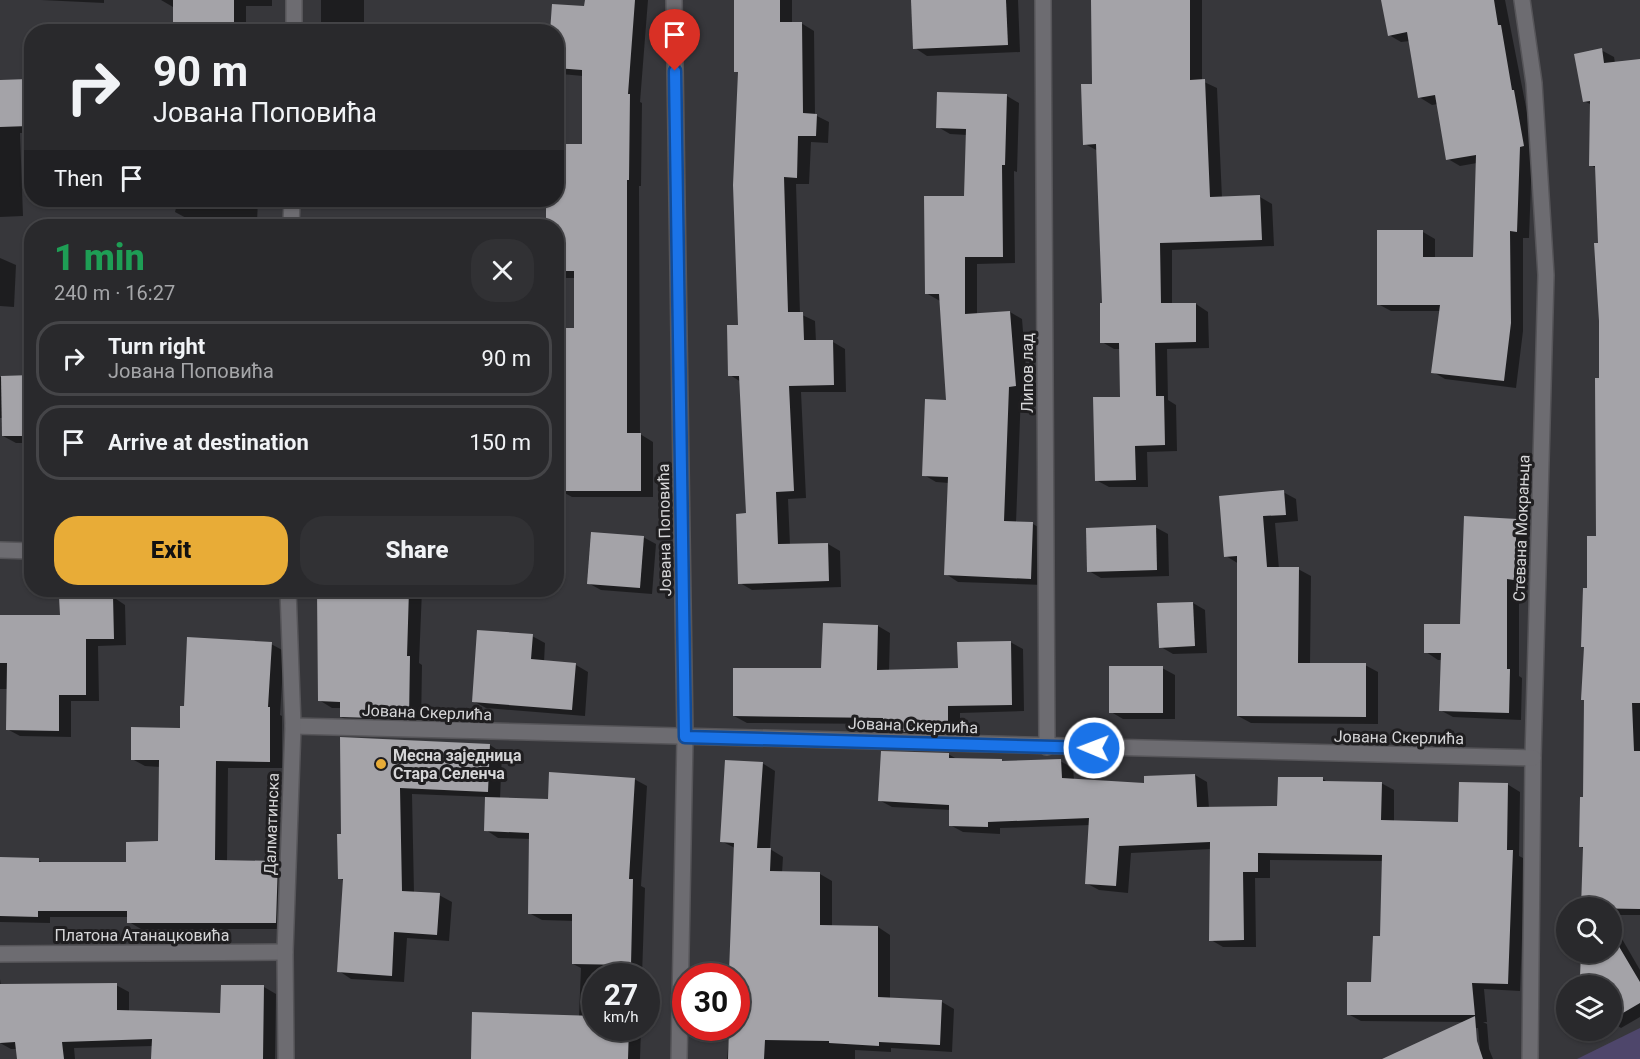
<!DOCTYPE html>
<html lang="en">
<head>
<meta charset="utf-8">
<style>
  :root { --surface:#29292c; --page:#313134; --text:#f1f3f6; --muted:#a5a6a9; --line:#454548; --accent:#e8ac37 }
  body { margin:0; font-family:Roboto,sans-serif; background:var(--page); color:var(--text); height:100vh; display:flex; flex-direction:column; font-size:22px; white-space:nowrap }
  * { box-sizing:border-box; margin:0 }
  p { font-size:20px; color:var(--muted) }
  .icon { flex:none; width:33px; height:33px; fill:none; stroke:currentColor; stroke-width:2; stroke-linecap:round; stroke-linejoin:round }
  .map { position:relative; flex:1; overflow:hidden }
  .drawer { position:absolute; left:24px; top:219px; width:540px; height:378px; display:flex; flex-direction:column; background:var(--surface); border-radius:24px; box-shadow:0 2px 4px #0004,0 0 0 2px var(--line) }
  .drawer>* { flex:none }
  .banner { position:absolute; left:24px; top:24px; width:540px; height:183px; border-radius:24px; box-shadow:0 2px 4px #0004,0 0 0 2px var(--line); background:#29292c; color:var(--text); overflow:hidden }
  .controls { position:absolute; left:1556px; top:897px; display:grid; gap:12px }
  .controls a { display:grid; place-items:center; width:66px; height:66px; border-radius:50%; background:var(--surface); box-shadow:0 2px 4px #0004,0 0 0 2px var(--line); font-size:30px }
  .speed { position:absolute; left:582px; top:963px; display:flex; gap:12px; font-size:30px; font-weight:700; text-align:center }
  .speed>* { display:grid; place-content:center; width:78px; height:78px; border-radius:50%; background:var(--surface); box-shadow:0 2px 4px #0004,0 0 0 2px var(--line); line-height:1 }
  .speed small { font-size:15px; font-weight:400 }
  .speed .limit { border:9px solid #d22; background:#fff; color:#111 }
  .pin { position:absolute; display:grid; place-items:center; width:51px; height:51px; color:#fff; margin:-62px -26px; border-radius:50% 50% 50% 0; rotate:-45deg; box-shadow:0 0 6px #0007 }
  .pin .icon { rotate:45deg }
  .me { position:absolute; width:66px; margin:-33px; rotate:271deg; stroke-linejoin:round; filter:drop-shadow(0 0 4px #0008) }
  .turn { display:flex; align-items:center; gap:21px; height:126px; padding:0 30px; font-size:27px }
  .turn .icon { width:78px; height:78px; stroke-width:2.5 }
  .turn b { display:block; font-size:42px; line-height:51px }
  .then { display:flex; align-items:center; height:57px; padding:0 30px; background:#0003; gap:12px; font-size:22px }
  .round { display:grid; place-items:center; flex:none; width:63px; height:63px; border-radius:24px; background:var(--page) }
  .overview { display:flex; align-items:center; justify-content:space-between; height:102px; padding:0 30px }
  h1 { font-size:36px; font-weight:800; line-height:45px; color:#1e9e55 }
  .cta { display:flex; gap:12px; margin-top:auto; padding:12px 30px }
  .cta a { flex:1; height:69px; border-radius:24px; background:var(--accent); color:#111; font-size:24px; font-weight:800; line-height:69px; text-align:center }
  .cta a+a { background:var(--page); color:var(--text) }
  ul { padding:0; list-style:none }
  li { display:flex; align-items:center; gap:18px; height:75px; margin:0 12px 9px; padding:0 18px; border:3px solid var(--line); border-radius:24px }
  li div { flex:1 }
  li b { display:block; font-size:22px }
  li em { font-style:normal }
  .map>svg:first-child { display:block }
</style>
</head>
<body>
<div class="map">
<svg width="1640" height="1059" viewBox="0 0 1640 1059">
  <rect width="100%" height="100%" fill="#37373b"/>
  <!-- green -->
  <polygon fill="#4e466b" points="1640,1028 1640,1059 1577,1059"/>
  <!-- shadow -->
  <g fill="#0007" fill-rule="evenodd">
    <polygon points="41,0 104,0 104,3"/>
    <polygon points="161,0 272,0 272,6 246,6 246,32 174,32 173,7"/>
    <rect x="321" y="0" width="43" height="32"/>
    <polygon points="586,0 648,0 640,102 642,103 641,186 639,186 640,434 653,442 653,497 572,497 559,490 560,371 556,369 556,330 575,330 576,278 560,278 556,276 556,226 547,226 547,200 556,200 584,146 583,76 561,74 556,71 556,32 586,8"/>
    <polygon points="735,0 792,0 792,23 801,23 814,31 815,115 829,122 828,143 811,142 809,184 796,184 800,314 815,321 816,342 833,342 845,349 846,392 801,392 806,498 788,499 790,545 828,544 840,551 841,587 752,590 740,583 748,515 741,382 730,375 739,326 740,73"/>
    <polygon points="912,0 1018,0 1020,52 927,56 915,48"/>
    <polygon points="1092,0 1202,0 1202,81 1217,88 1222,198 1260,197 1272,204 1274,246 1172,250 1172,305 1196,304 1208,312 1209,348 1167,349 1168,400 1176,405 1177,451 1147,452 1148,487 1109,487 1096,480 1121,398 1120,349 1114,349 1102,342 1104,304 1098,151 1085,144 1093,85"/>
    <polygon points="1382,0 1505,0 1535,153 1532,154 1529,238 1523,238 1523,331 1516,388 1445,379 1433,372 1440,311 1391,311 1378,304 1423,232 1435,239 1435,259 1474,259 1477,163 1460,166 1448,159 1438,104 1432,105 1419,97 1410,41 1401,42 1389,35"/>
    <polygon points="1601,50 1614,57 1615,63 1640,60 1640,915 1611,915 1611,908 1584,849 1580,846 1585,799 1585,648 1582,646 1597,537 1600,380 1600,245 1597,169 1591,165 1592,105 1584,101"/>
    <polygon points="0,81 28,81 32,83 32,133 20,133 23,216 0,217"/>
    <polygon points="1007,96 1019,103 1017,172 1014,171 1015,263 977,264 977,315 1010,312 1022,319 1028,393 1021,393 1016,523 1033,524 1045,531 1043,585 958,582 946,574 949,483 936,482 924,475 948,401 940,301 926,293 965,198 967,135 950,134 938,127"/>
    <polygon points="147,200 258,200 257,222 188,219 175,212 176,208 160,209 148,202"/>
    <polygon points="0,258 16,265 14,307 0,306"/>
    <polygon points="0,377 32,377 32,443 16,443 3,436 3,418 0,418"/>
    <polygon points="1283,492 1296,499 1298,521 1275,523 1279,569 1298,569 1311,576 1310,664 1365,665 1378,672 1378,724 1251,723 1238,716 1239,564 1226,556"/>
    <polygon points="1465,518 1517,521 1529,528 1526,586 1519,585 1519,676 1522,678 1521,720 1453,717 1440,710 1442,660 1438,660 1426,652 1461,626"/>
    <polygon points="1155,527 1168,534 1169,576 1101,578 1089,571"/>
    <polygon points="643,537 656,544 652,594 601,590 588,583"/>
    <polygon points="319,590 422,590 419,663 422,665 421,726 354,724 341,717 341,708 332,708 319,700"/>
    <polygon points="113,597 125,605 126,645 98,646 99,701 71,701 71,737 20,736 7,729 8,689 0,689 0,617 61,616"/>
    <polygon points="1193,603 1205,610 1207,653 1173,654 1161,647"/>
    <polygon points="878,626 890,633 889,671 959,670 1010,642 1023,649 1024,711 960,713 960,739 896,738 883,731 884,724 747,723 734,716 823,670"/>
    <polygon points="532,636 545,643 544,662 576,665 588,672 585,716 486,708 473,701"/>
    <polygon points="271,644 284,651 280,715 282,716 282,768 228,768 227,862 278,863 290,870 288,929 141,929 129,922 129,917 50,917 50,923 0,922 0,858 38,860 45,864 128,864 160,843 160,767 145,766 132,759 182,729 185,707"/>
    <polygon points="1162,668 1175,675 1175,719 1123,719 1111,712"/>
    <polygon points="342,739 490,745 502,753 500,799 549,800 634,779 647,786 641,886 645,888 642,976 596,976 596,1028 641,1028 640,1059 473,1059 579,1017 581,968 573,964 574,921 542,920 529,913 531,839 498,838 486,830 487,797 412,794 414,893 439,895 452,902 449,941 407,938 404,982 351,979 339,971 344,881 340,878 343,836"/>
    <path d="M 948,754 L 957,759 L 1005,763 L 1060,761 L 1073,768 L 1074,780 L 1146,785 L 1195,775 L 1207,782 L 1209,808 L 1279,808 L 1323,779 L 1329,783 L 1381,783 L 1394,790 L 1394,822 L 1459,824 L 1507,784 L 1520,792 L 1519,856 L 1525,859 L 1520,991 L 1484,989 L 1487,1022 L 1483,1022 L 1487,1024 L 1489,1049 L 1493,1059 L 1386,1059 L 1465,1022 L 1361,1021 L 1348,1014 L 1373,983 L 1382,938 L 1384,861 L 1270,860 L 1270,878 L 1255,878 L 1256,947 L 1223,947 L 1211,940 L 1211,849 L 1131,853 L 1128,893 L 1099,890 L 1086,883 L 1091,825 L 1000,828 L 1000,834 L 963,832 L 950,825 L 951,810 L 892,807 L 879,800 ZM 1475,1028 L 1478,1028 L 1480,1048 L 1477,1049 Z"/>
    <polygon points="762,763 775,771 770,849 783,857 782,873 820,874 832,881 832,927 878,927 890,935 890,999 942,1002 954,1009 952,1052 891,1048 891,1052 855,1050 855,1059 727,1059 730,1028 736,1028 736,976 732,976 735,848 721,841"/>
    <polygon points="1611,920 1640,970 1640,1017 1621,1028 1611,1022"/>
    <polygon points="0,979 1,986 116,985 129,992 129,1012 222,1014 264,987 276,994 275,1059 153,1059 153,1046 74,1048 75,1059 18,1059 18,1049 11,1049 0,1043"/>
  </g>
  <!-- building -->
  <g fill="#a4a3a8">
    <rect x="173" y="0" width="61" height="32"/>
    <polygon points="585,0 635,0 628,94 630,94 629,180 627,180 627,433 641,433 641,491 558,491 559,367 556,367 556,328 574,328 574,271 556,271 556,226 546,226 546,200 556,200 556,144 582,144 582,70 556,68 556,32 550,32 552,4 584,6"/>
    <polygon points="734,0 780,0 780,22 802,22 803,113 817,114 816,136 798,136 797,178 784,177 788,312 803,312 804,340 833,340 834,385 789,386 794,491 776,492 778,544 828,543 829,581 738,584 736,514 746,513 739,376 728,376 727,325 738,325 733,185 738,72 734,72"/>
    <polygon points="911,0 1006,0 1008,45 913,49"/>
    <polygon points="1091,0 1190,0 1190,80 1205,79 1210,197 1260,195 1262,240 1160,243 1161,303 1196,303 1196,342 1155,343 1156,396 1164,396 1165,445 1135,446 1136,480 1095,481 1093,397 1120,397 1119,343 1100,343 1100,303 1102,303 1096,144 1083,145 1081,84 1092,84"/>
    <polygon points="1381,0 1494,0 1498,25 1501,25 1512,90 1514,90 1524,146 1520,147 1517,232 1510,231 1511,323 1504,381 1431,373 1440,305 1377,305 1377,230 1423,230 1423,257 1473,257 1476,155 1446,160 1435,95 1418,98 1407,32 1388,36"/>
    <polygon points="1602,48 1604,63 1640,59 1640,703 1632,703 1634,751 1640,751 1640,909 1581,908 1583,847 1579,847 1580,797 1583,797 1584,700 1581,700 1584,647 1581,647 1583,588 1587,588 1587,536 1596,536 1595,378 1599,378 1599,321 1594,243 1598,243 1595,166 1589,166 1590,101 1583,102 1574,54"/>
    <polygon points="28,79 29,126 0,127 0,80"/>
    <polygon points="937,92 1007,94 1005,165 1002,165 1003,257 965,257 965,314 1010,311 1016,386 1009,387 1004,521 1033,522 1031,579 944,575 948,477 922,476 925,399 946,400 939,294 925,294 924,196 964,196 966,129 936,128"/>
    <polygon points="32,375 32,436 2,436 1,376"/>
    <polygon points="1284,490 1286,515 1263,516 1267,567 1299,567 1298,663 1366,663 1366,717 1237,716 1237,556 1224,557 1219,496"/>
    <polygon points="1464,516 1517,519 1514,580 1507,579 1507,669 1510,669 1509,713 1439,711 1441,653 1424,653 1424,624 1460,624"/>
    <polygon points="1156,525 1157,570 1087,572 1086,528"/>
    <polygon points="591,532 644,536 640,588 587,584"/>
    <polygon points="317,590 409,590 407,656 410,656 409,719 340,717 340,702 318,701"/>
    <polygon points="113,596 114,639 86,639 86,695 59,695 59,731 6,730 7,663 0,663 0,615 60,615 59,597"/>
    <polygon points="1193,602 1195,646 1159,648 1157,603"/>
    <polygon points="823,623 878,625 877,670 958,668 957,642 1011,641 1012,705 948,706 948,733 882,731 883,718 733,716 733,668 821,668"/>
    <polygon points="477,630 533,634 531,659 576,663 572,710 472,702"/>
    <polygon points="187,637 272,642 268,707 270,707 270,762 216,761 215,860 278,861 276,923 127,923 127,911 38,911 38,917 0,916 0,857 39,858 39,862 126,862 126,842 158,841 159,760 131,760 131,727 180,728 180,706 184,706"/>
    <rect x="1109" y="666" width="54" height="47"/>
    <polygon points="340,737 490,744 488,792 400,788 402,891 440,893 437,935 394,932 392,976 337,972 343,879 338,879 337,834 341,834"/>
    <polygon points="881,751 949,753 949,758 1002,759 1002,761 1061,759 1062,778 1144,783 1144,776 1195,774 1197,807 1277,806 1278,777 1323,777 1323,781 1382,782 1381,820 1458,822 1459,782 1508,783 1507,850 1513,850 1508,984 1472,983 1475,1015 1347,1015 1347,982 1371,982 1373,936 1380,936 1382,855 1258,853 1258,872 1243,872 1244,940 1209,941 1210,842 1119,846 1116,886 1085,884 1089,818 988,822 988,827 949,826 949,805 878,801"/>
    <polygon points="725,760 763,762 757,848 771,848 770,871 820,872 820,925 878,926 878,997 942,1000 940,1045 879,1042 879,1046 829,1043 829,1041 765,1040 764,1059 728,1059 729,1028 736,1028 736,972 729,972 734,843 720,842"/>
    <polygon points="549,772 635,778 629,879 633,879 631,965 572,964 572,914 528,914 529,833 484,831 485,797 548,799"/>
    <polygon points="1611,933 1640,982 1640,1003 1611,1020 1611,986 1586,986 1580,976 1581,952 1611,952"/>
    <polygon points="117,983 117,1010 220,1013 221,985 264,985 263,1059 151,1059 152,1039 62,1042 64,1059 17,1059 15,1042 0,1043 0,984"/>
    <polygon points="472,1012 596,1016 596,1028 629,1028 628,1059 471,1059"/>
    <polygon points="1475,1016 1477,1041 1483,1059 1382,1059"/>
  </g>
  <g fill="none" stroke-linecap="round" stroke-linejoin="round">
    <!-- minor casing -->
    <g stroke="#565559" stroke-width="18">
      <g id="minor">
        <polyline points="294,0 294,32"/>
        <polyline points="674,0 685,737 679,1059"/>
        <polyline points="1043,0 1047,747"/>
        <polyline points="1522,0 1534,83 1546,275 1533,758 1530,1059"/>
        <polyline points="291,226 292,200"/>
        <polyline points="0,550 32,551"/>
        <polyline points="293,726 1533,758"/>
        <polyline points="0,954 285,952"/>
        <polyline points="286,1059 285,952 293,726 288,590"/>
      </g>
    </g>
    <!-- minor -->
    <use href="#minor" stroke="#6d6c71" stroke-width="15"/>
  </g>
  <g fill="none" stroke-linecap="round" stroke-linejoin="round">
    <!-- route casing -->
    <g stroke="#114b97" stroke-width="15">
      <polyline id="route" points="675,71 685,737 1094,748"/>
    </g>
    <!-- route -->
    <use href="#route" stroke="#1a73e8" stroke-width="10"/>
  </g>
  <!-- markers -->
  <circle fill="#e8ac37" stroke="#1f1e20" stroke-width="2" cx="381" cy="764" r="6"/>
  <g text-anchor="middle" stroke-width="6" stroke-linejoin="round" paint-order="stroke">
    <!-- street labels -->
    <g font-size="16" fill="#d6d6d8" stroke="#1f1e20">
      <text transform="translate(1027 373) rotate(-90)" y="6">Липов лад</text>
      <text transform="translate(1521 528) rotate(-88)" y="6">Стевана Мокрањца</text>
      <text transform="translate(664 530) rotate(-91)" y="6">Јована Поповића</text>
      <text transform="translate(427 712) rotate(2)" y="6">Јована Скерлића</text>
      <text transform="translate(913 725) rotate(2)" y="6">Јована Скерлића</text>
      <text transform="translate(1399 737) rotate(1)" y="6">Јована Скерлића</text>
      <text transform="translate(271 824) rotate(-88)" y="6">Далматинска</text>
      <text x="142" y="941">Платона Атанацковића</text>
    </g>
    <!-- poi labels -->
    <g font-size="16" font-weight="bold" fill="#d6d6d8" stroke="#1f1e20" text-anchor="start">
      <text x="393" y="761">Месна заједница<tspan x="393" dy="18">Стара Селенча</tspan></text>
    </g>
  </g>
</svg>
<div class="controls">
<a><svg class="icon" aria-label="search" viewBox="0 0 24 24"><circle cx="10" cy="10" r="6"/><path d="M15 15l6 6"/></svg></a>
<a><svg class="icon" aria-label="layers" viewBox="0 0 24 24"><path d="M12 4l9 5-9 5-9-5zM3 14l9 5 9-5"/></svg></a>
</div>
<div class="speed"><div>27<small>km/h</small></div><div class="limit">30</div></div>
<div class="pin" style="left:675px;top:71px;background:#d93025"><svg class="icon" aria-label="arrive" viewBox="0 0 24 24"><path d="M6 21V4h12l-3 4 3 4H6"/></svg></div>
<svg class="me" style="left:1094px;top:748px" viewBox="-20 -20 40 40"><circle r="17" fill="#1a73e8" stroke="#fff" stroke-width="3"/><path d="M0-11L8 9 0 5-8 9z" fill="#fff"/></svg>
<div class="banner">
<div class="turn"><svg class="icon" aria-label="right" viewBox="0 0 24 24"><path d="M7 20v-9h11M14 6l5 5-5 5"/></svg><div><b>90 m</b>Јована Поповића</div></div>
<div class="then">Then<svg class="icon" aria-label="arrive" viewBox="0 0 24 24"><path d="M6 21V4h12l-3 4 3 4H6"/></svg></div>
</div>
<section class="drawer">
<div class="overview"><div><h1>1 min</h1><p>240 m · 16:27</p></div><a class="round"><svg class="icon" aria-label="close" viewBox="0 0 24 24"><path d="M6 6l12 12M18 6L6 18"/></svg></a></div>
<ul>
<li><svg class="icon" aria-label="right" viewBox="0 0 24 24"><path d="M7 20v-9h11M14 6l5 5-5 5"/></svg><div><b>Turn right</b><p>Јована Поповића</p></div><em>90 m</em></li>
<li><svg class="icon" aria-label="arrive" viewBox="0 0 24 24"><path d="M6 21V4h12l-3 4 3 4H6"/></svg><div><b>Arrive at destination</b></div><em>150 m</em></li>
</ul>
<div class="cta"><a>Exit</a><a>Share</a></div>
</section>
</div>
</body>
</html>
